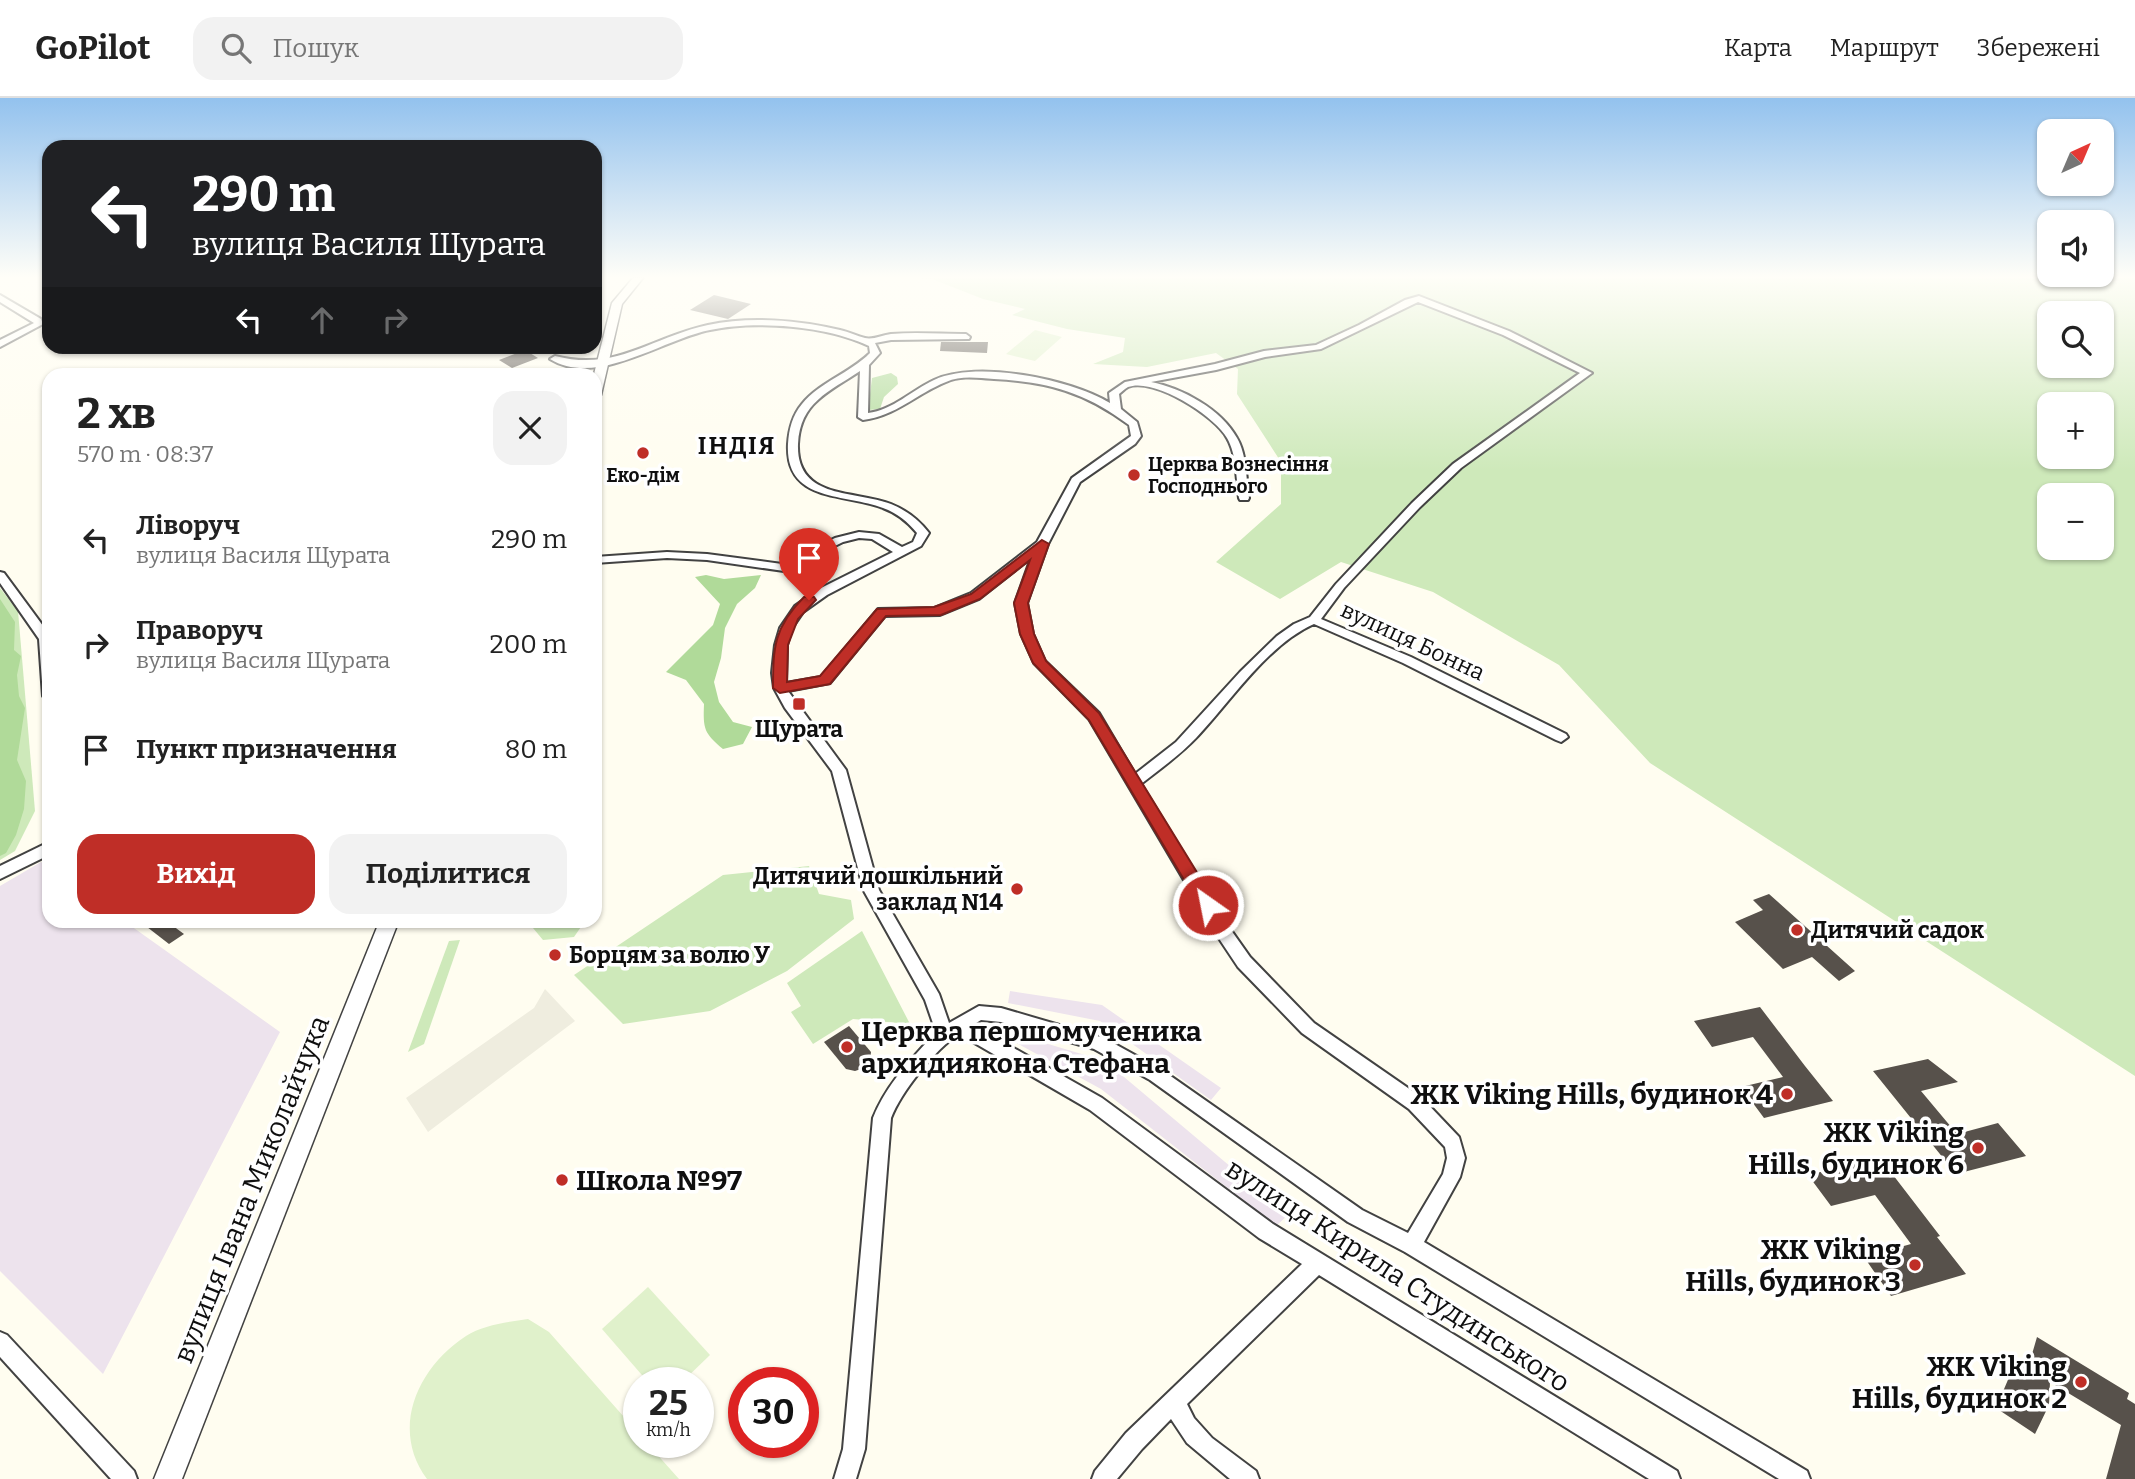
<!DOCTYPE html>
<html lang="uk">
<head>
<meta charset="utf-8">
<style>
  :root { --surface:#fff; --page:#f2f2f2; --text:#222; --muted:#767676; --line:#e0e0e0; --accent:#bf2e27 }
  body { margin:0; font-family:Bitter,serif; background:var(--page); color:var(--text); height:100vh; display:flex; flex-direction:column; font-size:26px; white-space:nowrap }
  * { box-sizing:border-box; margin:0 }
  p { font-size:23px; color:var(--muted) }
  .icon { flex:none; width:38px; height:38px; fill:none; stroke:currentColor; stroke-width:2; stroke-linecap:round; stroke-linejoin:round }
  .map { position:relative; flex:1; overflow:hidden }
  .panel { position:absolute; left:42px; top:270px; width:560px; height:560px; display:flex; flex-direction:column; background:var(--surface); border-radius:21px; box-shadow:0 2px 5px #0004 }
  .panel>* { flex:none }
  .banner { position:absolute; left:42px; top:42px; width:560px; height:214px; border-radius:21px; box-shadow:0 2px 5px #0004; background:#202124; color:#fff; overflow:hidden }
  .needle { width:46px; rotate:44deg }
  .fabs { position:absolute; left:2037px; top:21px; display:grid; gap:14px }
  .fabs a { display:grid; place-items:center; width:77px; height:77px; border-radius:14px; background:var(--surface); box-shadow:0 2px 5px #0004; font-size:35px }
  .speed { position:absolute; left:623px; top:1269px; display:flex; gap:14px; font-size:35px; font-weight:700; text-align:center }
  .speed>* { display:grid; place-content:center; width:91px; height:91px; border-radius:50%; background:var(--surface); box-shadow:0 2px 5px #0004; line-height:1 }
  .speed small { font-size:18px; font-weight:400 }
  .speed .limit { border:10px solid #d22; background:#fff; color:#111 }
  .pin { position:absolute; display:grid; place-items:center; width:60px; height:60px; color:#fff; margin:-72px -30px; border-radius:50% 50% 50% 0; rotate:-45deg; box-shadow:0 0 7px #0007 }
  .pin .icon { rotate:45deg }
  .me { position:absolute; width:77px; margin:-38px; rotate:327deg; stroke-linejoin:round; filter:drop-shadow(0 0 5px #0008) }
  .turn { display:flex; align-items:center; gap:24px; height:147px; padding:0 35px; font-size:32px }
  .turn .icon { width:91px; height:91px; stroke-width:2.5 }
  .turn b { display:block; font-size:49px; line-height:60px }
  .lanes { display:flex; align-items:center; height:66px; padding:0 35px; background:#0003; justify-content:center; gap:35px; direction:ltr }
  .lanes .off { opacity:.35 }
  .round { display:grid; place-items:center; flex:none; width:74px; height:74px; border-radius:21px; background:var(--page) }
  .headline { display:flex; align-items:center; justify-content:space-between; height:119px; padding:0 35px }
  h1 { font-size:42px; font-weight:700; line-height:52px }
  .primary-button { display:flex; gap:14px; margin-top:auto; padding:14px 35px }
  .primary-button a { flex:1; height:80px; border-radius:21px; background:var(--accent); color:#fff; font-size:28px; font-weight:700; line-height:80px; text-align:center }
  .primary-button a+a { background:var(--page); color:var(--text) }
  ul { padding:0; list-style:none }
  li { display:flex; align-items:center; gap:21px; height:105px; padding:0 35px }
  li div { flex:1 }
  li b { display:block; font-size:26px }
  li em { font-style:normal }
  header { display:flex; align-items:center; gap:42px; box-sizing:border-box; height:98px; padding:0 35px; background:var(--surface); border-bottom:2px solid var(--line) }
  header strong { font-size:33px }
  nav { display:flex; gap:38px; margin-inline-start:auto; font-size:24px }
  .search { width:490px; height:63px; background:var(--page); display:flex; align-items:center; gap:18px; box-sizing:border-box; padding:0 24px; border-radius:21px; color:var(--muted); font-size:26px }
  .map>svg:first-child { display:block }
</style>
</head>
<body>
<header>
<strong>GoPilot</strong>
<div class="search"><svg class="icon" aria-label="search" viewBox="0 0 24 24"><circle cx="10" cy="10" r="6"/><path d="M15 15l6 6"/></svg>Пошук</div>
<nav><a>Карта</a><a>Маршрут</a><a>Збережені</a></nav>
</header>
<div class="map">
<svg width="2135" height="1381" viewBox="0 0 2135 1381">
  <rect width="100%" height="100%" fill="#fffdf0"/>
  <!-- industrial -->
  <g fill="#ede3ed">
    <polygon points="41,764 49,769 49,822 124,823 280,934 103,1276 0,1173 0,788"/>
    <polygon points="1010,893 1102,907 1221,990 1211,1002 1100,923 1008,905"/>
    <polygon points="1018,937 1105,963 1288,1117 1276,1128 1101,991 1013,943"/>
  </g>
  <!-- green -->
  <g fill="#cee9ba" fill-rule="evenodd">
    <path d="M 919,180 L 2135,180 L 2135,978 L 1650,665 L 1559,567 L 1433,494 L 1341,464 L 1280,501 L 1216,464 L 1281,406 L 1281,364 L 1237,296 L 1238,271 L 1216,255 L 1147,269 L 1093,266 L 1123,254 L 1125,240 L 1067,231 L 1012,217 L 1025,211 L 983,201 L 932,181 ZM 2049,215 L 2102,215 L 2102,268 L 2049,268 ZM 2049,306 L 2102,306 L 2102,359 L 2049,359 ZM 2049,397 L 2102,397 L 2102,450 L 2049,450 Z"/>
    <polygon points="0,490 18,513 35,713 15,753 0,762"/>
    <polygon points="809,768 819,796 851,802 854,821 787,873 710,913 623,926 574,877 723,777"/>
    <polygon points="535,823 535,822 585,823 574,839 543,842 533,830"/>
    <polygon points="862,833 910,926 853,921 813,946 791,914 801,908 787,885"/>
    <polygon points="460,842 424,946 408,954 449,843"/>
  </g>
  <!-- forest -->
  <g fill="#b0da99">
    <polygon points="891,275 897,279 898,286 884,299 880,311 868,312 872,280"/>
    <path d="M 706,477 L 724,481 L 761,477 L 755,490 L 737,506 L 725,530 L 721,560 L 714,584 L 719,604 L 733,624 L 752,629 L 743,646 L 723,651 C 704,635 703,631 704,606 L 686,582 L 666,574 L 713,527 L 720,506 L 695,479 Z"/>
    <polygon points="0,501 15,524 14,552 21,558 17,577 19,598 25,610 17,662 26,683 24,711 16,737 6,755 0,758"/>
  </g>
  <!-- pitch -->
  <g fill="#e0f1cb">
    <polygon points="1035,232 1062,239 1035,263 1006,256"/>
    <polygon points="648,1189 710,1257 682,1284 648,1284 602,1231"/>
    <path d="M 528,1221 L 549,1234 L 639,1336 L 639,1344 L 646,1344 L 679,1381 L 427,1381 C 390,1331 417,1270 466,1238 C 483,1227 507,1224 528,1221 Z"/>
  </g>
  <!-- plaza -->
  <polygon fill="#efeddf" points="545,891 575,923 428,1034 406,1000 534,910"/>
  <!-- building -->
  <g fill="#57514b">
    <polygon points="714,197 751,206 728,221 690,212"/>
    <polygon points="941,244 988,244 987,255 940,253"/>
    <polygon points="525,252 538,260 512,270 499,262"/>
    <polygon points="1769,796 1855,873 1839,883 1812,859 1783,871 1735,824 1763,812 1753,802"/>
    <polygon points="138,822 165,822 184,836 169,846"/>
    <polygon points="1760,909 1805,968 1833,1003 1764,1020 1741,989 1783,979 1753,939 1712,949 1694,923"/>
    <polygon points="849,928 871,954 870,963 864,970 855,973 846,971 824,944"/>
    <polygon points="1928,961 1958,984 1921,993 1957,1036 1998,1025 2026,1058 1956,1076 1873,973"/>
    <polygon points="1880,1060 1940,1138 1937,1139 1966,1176 1891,1198 1864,1159 1911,1146 1875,1097 1831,1108 1808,1077"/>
    <polygon points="2037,1239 2129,1295 2127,1301 2135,1306 2135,1381 2106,1381 2121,1327 2050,1284 2049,1307 2035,1336 1996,1310 2010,1277 2013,1261 2028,1270"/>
  </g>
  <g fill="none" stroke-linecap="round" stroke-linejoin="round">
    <!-- minor casing -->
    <g stroke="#424242" stroke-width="4">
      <g id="minor">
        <polygon points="0,197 41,221 43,226 0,249 0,242 34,225 0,204"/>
        <path d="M 1419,198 L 1509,233 L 1592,275 L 1461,370 L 1420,409 L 1344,490 L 1321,521 L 1411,559 L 1566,636 L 1568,639 L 1561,644 L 1556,642 L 1403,565 L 1314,526 C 1267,547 1231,603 1196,640 C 1180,657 1160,671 1141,686 L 1226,825 L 1250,859 L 1314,925 L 1421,999 L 1459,1039 L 1465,1060 L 1460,1079 L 1424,1144 L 1807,1373 L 1810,1381 L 1779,1381 L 1405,1154 L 1348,1124 L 1150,982 L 1094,951 L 1001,924 L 981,922 L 973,927 L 1102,1000 L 1273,1126 L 1677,1373 L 1680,1381 L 1649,1381 L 1319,1177 L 1187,1306 L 1194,1320 L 1212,1340 L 1256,1373 L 1259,1381 L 1230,1381 L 1187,1345 L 1171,1321 L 1142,1351 L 1117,1381 L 1092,1381 L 1095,1373 L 1126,1335 L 1302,1166 L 1259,1140 L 1090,1012 L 959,936 C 935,951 901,994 891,1020 L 865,1351 L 856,1381 L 834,1381 L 843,1351 L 873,1020 C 887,985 911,962 936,934 L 925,902 L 864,793 L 832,673 L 785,610 L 774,590 L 772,575 L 775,547 L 780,530 L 795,508 L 819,491 L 893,454 L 872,441 L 859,440 L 843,444 L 784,473 L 707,462 L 667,460 L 595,465 L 595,459 L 667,454 L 707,456 L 782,466 L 835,440 L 859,434 L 879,436 L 902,449 L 913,444 L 917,435 C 908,424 897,415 883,410 C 845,395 785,405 788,346 C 789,331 792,318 802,306 C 820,284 850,275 870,255 L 869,248 C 827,228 756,222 710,232 C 663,241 597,290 550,261 L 555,258 C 617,274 651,239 708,227 C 749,218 799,222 840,232 C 849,234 857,238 865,240 C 873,242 883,237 891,236 C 916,234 941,236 966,236 L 970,239 L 969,241 L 891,242 L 875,245 L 880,255 L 869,267 L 868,315 C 893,312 912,292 934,282 C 977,262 1071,281 1110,305 L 1109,295 L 1125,284 L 1215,266 L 1264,253 L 1316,247 L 1359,227 L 1405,202 ZM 1418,204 L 1503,237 L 1580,275 L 1453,366 L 1412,405 L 1336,486 L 1310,519 L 1294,526 L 1277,538 L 1240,574 L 1176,644 L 1135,676 L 1099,615 L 1045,563 L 1033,536 L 1027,505 L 1048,446 L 1080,384 L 1135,346 L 1141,338 L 1137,324 L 1121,311 L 1119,296 C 1122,294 1124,291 1128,289 C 1154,279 1215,318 1227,340 C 1237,357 1236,381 1239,400 L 1240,402 L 1248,402 L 1249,400 C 1246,381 1247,357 1237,340 C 1221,311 1182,290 1151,284 L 1216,272 L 1265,259 L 1321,251 ZM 860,273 L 858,319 L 863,322 C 896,318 916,296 946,284 C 961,277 978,280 994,281 C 1048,284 1085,294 1129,327 L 1131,338 L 1072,380 L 1037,444 L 971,495 L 934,510 L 878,511 L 821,579 L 786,585 L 787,547 L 792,530 L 803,514 L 827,497 L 921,448 L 929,435 C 919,422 906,412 891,406 C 855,392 796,402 798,346 C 800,304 829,294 860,273 ZM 1031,460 L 1015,505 L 1021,536 L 1034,565 L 1089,621 L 1214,833 L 1238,869 L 1302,935 L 1409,1011 L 1445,1049 L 1447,1060 L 1443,1076 L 1408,1135 L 1362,1112 L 1162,972 L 1104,940 L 1001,910 L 979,908 L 949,925 L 939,896 L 879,792 L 846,672 L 788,593 L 830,585 L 885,518 L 940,517 L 979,501 Z"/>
        <polygon points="0,474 4,475 49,536 49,602 43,598 39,541 0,485"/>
        <polygon points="49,744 49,757 0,781 0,768"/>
        <polygon points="0,1234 7,1237 134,1373 137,1381 111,1381 0,1259"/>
      </g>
    </g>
    <!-- tertiary casing -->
    <g stroke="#424242" stroke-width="3">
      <g id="tertiary">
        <polygon points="633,180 643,180 622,206 601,297 595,301 594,276 612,205"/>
        <polygon points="380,822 399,822 182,1381 154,1381"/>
      </g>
    </g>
    <!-- minor -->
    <use href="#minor" fill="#fff" fill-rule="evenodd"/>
    <!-- tertiary -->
    <use href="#tertiary" fill="#fff" fill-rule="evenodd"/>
  </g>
  <!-- sky -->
  <linearGradient id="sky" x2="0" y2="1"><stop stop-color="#93c2ee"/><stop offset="0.48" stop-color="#fffef8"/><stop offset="1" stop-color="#fffef8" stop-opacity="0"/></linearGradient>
  <rect width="2135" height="373" fill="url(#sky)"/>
  <!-- route -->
  <path fill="#bf2e27" stroke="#7c1e19" stroke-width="2" d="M 1042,442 L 1049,446 L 1028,505 L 1034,536 L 1046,563 L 1099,615 L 1214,802 L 1217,807 L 1214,812 L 1202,812 L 1089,622 L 1033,565 L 1020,536 L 1014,505 L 1030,462 L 980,501 L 941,517 L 886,518 L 830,586 L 780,595 L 773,590 C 773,549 774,529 804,499 L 814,499 L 816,502 L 798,521 L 788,547 L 787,584 L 820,578 L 877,511 L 934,509 L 971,496 Z"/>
  <!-- markers -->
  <g fill="#bf2e27" stroke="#fff" stroke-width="2.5">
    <circle cx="643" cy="355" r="7"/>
    <circle cx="1134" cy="377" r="7"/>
    <rect x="792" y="599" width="14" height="14" rx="3.5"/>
    <circle cx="1017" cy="791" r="7"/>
    <circle cx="1797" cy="832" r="7"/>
    <circle cx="555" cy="857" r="7"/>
    <circle cx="847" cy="949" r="7"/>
    <circle cx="1787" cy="996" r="7"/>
    <circle cx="1978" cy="1050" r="7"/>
    <circle cx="562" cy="1082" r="7"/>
    <circle cx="1915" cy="1167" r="7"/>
    <circle cx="2081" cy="1284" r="7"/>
  </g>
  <g text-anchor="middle" stroke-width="7" stroke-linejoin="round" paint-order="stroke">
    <!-- far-poi labels -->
    <g font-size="19" font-weight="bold" fill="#0f0f0f" stroke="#fff" text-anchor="start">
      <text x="1148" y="373">Церква Вознесіння<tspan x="1148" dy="22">Господнього</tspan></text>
      <text x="643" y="384" text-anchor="middle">Еко-дім</text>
    </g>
    <!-- street labels -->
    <g font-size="23" fill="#0f0f0f" stroke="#fff">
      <text transform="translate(1413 543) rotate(25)" y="8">вулиця Бонна</text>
    </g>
    <!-- poi labels -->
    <g font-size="23" font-weight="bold" fill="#0f0f0f" stroke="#fff" text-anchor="start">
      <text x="799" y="639" text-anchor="middle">Щурата</text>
      <text x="1003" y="786" text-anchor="end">Дитячий дошкільний<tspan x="1003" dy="26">заклад N14</tspan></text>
      <text x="1811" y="840">Дитячий садок</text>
      <text x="569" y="865">Борцям за волю У</text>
    </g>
    <!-- far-district labels -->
    <g font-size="24" font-weight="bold" letter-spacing="2" fill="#0f0f0f" stroke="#fff">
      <text x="737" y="356">ІНДІЯ</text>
    </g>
    <!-- near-poi labels -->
    <g font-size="28" font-weight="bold" fill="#0f0f0f" stroke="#fff" text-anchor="end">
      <text x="861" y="943" text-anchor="start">Церква першомученика<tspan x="861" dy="32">архидиякона Стефана</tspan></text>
      <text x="1773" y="1006">ЖК Viking Hills, будинок 4</text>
      <text x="1964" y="1044">ЖК Viking<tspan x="1964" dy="32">Hills, будинок 6</tspan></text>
      <text x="576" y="1092" text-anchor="start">Школа №97</text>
      <text x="1901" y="1161">ЖК Viking<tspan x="1901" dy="32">Hills, будинок 3</tspan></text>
      <text x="2067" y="1278">ЖК Viking<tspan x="2067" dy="32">Hills, будинок 2</tspan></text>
    </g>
    <!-- near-street labels -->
    <g font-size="28" fill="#0f0f0f" stroke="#fff">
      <text transform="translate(251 1091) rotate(-68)" y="10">вулиця Івана Миколайчука</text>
      <text transform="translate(1398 1177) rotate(33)" y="10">вулиця Кирила Студинського</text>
    </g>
  </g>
</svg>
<div class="fabs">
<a><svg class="needle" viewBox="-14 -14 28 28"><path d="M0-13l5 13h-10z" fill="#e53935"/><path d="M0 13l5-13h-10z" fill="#767676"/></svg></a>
<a><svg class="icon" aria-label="sound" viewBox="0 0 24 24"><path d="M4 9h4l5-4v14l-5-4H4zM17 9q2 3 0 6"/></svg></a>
<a><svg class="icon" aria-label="search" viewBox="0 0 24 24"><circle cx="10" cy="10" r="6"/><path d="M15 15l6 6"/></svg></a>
<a>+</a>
<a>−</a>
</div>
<div class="speed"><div>25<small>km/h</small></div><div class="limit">30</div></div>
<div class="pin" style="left:809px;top:502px;background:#d93025"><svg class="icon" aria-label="arrive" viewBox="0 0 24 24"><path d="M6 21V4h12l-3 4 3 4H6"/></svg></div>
<svg class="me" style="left:1208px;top:807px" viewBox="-20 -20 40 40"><circle r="17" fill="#bf2e27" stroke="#fff" stroke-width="3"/><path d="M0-11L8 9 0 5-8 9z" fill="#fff"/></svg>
<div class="banner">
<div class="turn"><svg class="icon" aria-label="left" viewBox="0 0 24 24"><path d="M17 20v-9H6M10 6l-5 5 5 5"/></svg><div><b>290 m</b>вулиця Василя Щурата</div></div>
<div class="lanes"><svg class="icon" aria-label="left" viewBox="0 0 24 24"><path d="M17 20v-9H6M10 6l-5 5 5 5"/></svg><svg class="icon off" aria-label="ahead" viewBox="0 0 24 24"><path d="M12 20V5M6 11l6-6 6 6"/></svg><svg class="icon off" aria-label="right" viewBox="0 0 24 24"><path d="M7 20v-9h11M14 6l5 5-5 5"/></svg></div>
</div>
<section class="panel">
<div class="headline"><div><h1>2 хв</h1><p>570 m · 08:37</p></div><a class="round"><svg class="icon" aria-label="close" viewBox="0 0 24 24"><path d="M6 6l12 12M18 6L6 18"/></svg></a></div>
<ul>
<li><svg class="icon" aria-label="left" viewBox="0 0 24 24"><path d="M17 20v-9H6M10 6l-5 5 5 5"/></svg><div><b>Ліворуч</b><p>вулиця Василя Щурата</p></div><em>290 m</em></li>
<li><svg class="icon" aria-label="right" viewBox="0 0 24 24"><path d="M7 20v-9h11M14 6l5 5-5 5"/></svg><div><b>Праворуч</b><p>вулиця Василя Щурата</p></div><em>200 m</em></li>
<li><svg class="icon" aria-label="arrive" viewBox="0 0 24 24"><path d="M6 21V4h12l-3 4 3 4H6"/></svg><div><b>Пункт призначення</b></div><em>80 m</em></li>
</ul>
<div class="primary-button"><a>Вихід</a><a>Поділитися</a></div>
</section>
</div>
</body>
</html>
